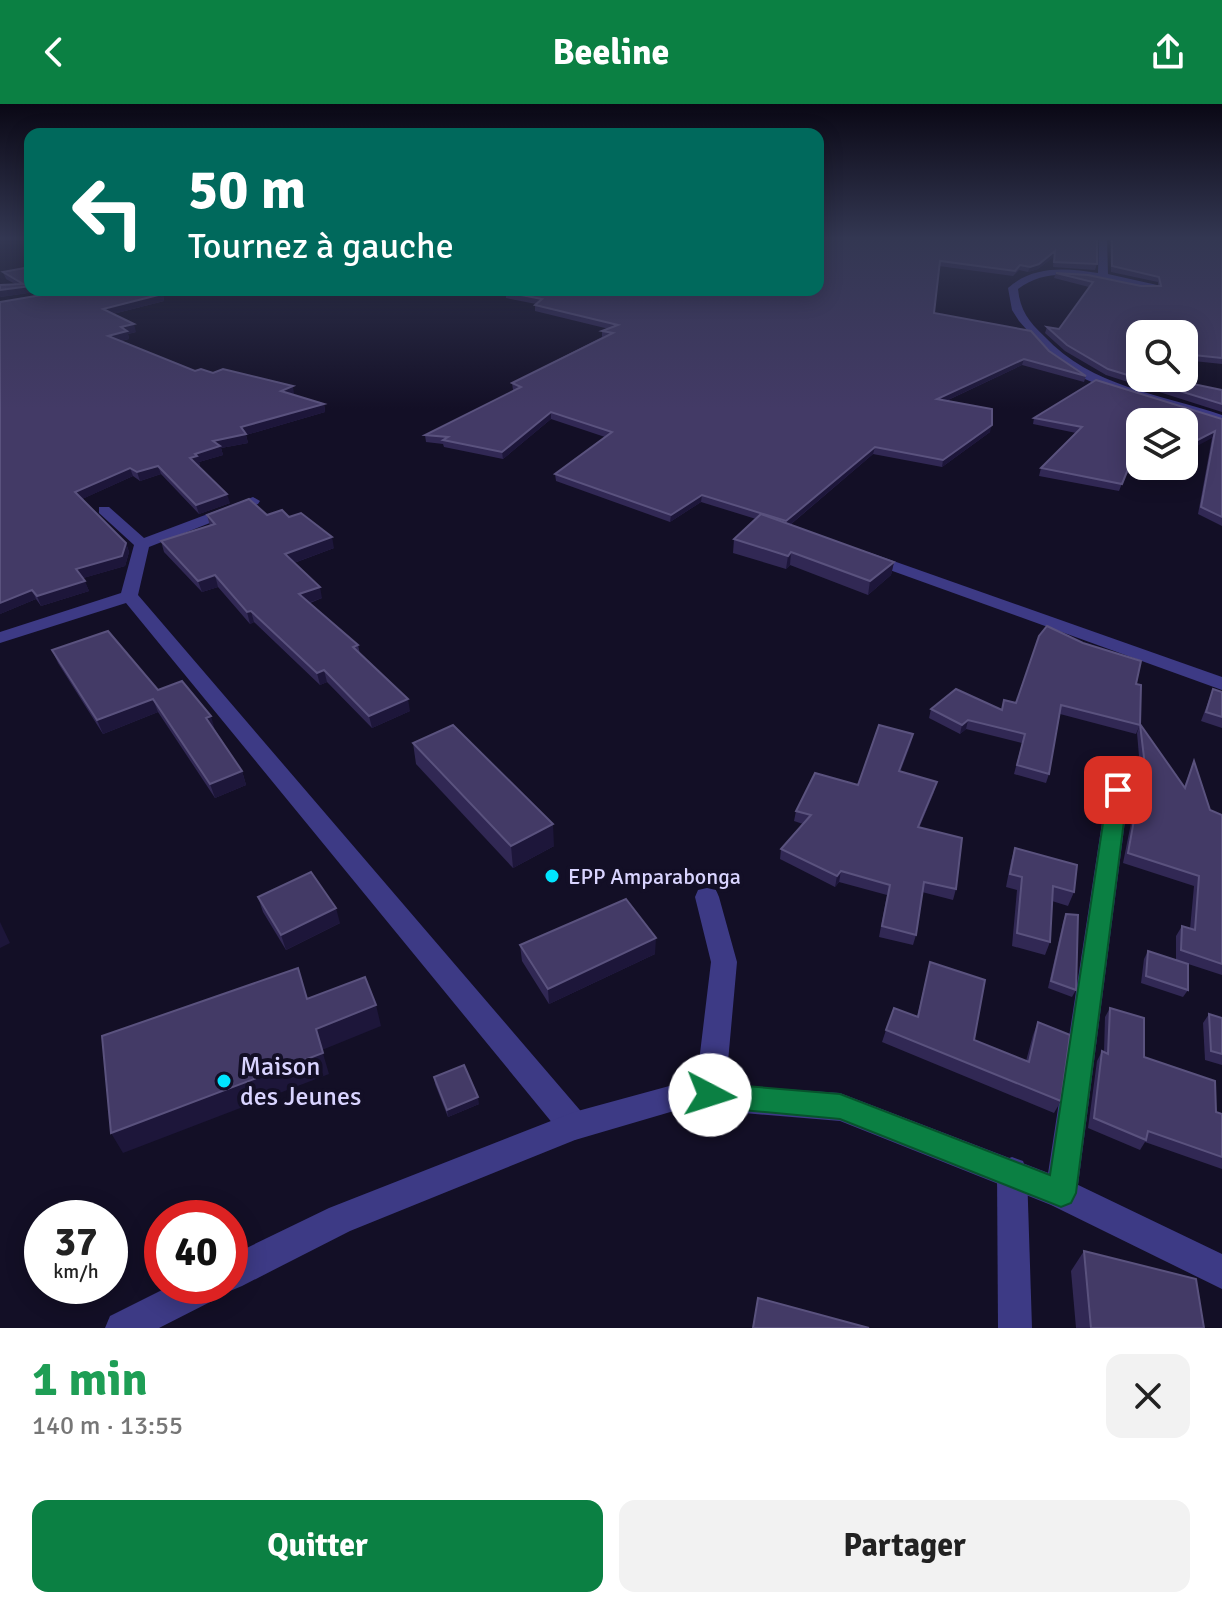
<!DOCTYPE html>
<html lang="fr">
<head>
<meta charset="utf-8">
<style>
  :root { --surface:#fff; --page:#f2f2f2; --text:#222; --muted:#767676; --accent:#0b8043 }
  body { margin:0; font-family:Signika,sans-serif; background:var(--page); color:var(--text); height:100vh; display:flex; flex-direction:column; font-size:30px; white-space:nowrap }
  * { box-sizing:border-box; margin:0 }
  p { font-size:26px; color:var(--muted) }
  .icon { flex:none; width:44px; height:44px; fill:none; stroke:currentColor; stroke-width:2; stroke-linecap:round; stroke-linejoin:round }
  .map { position:relative; height:1224px; overflow:hidden }
  .side { display:flex; flex-direction:column; background:var(--surface); flex:1 }
  .side>* { flex:none }
  .hud { position:absolute; left:24px; top:24px; width:800px; height:168px; border-radius:16px; box-shadow:0 4px 20px #0003; background:#00695c; color:#fff; overflow:hidden }
  .controls { position:absolute; left:1126px; top:216px; display:grid; gap:16px }
  .controls a { display:grid; place-items:center; width:72px; height:72px; border-radius:16px; background:var(--surface); box-shadow:0 4px 20px #0003; font-size:40px }
  .speed { position:absolute; left:24px; top:1096px; display:flex; gap:16px; font-size:40px; font-weight:700; text-align:center }
  .speed>* { display:grid; place-content:center; width:104px; height:104px; border-radius:50%; background:var(--surface); box-shadow:0 4px 20px #0003; line-height:1 }
  .speed small { font-size:20px; font-weight:400 }
  .speed .limit { border:12px solid #d22; background:#fff; color:#111 }
  .pin { position:absolute; display:grid; place-items:center; width:68px; height:68px; color:#fff; margin:-34px; border-radius:16px; box-shadow:0 4px 12px #0006 }
  .me { position:absolute; width:88px; margin:-44px; rotate:95deg; stroke-linejoin:round; filter:drop-shadow(0 0 6px #0008) }
  .turn { display:flex; align-items:center; gap:28px; height:168px; padding:0 32px; font-size:36px }
  .turn .icon { width:104px; height:104px; stroke-width:2.5 }
  .turn b { display:block; font-size:56px; line-height:68px }
  .round { display:grid; place-items:center; flex:none; width:84px; height:84px; border-radius:16px; background:var(--page) }
  .overview { display:flex; align-items:center; justify-content:space-between; height:136px; padding:0 32px }
  h1 { font-size:48px; font-weight:800; line-height:60px; color:#1e9e55 }
  .action { display:flex; gap:16px; margin-top:auto; padding:16px 32px }
  .action a { flex:1; height:92px; border-radius:16px; background:var(--accent); color:#fff; font-size:32px; font-weight:800; line-height:92px; text-align:center }
  .action a+a { background:var(--page); color:var(--text) }
  header { display:flex; justify-content:space-between; align-items:center; height:104px; padding:0 32px; background:var(--accent); color:#fff; font-size:36px; font-weight:800 }
  .map>svg:first-child { display:block }
</style>
</head>
<body>
<header><svg class="icon" aria-label="back" viewBox="0 0 24 24"><path d="M15 5l-7 7 7 7"/></svg>Beeline<svg class="icon" aria-label="share" viewBox="0 0 24 24"><path d="M12 15V3M7 8l5-5 5 5M5 13v7h14v-7"/></svg></header>
<div class="map">
<svg width="1222" height="1224" viewBox="0 0 1222 1224">
  <rect width="100%" height="100%" fill="#130f26"/>
  <g fill="none" stroke-linecap="round" stroke-linejoin="round">
    <!-- minor -->
    <g fill="#3d3a85" fill-rule="evenodd">
      <path d="M 1099,133 L 1107,133 L 1108,170 L 1157,181 L 1157,185 C 1110,187 1063,152 1018,185 C 1020,206 1029,218 1044,232 C 1093,284 1158,289 1222,311 L 1222,319 L 1108,285 L 1078,272 L 1049,251 L 1019,217 L 1012,206 L 1008,184 C 1033,161 1067,164 1098,169 Z"/>
      <polygon points="253,393 260,397 258,400 149,443 138,491 585,1012 589,1022 585,1032 574,1036 563,1032 126,499 0,539 0,528 121,489 134,441 99,409 99,403 109,403 144,434"/>
      <polygon points="868,448 1222,573 1222,586 862,456 862,450"/>
      <polygon points="1118,679 1126,681 1129,686 1077,1089 1072,1100 1061,1105 1050,1100 1045,1089 1107,686 1110,681"/>
      <polygon points="707,784 716,786 719,793 737,858 725,991 720,1000 710,1004 700,1000 695,991 711,858 695,793 698,786"/>
      <polygon points="1012,1053 1023,1057 1027,1068 1032,1224 998,1224 997,1068 1001,1057"/>
    </g>
    <!-- tertiary -->
    <polygon fill="#3d3a85" fill-rule="evenodd" points="684,978 840,989 1072,1078 1222,1150 1222,1185 1051,1101 840,1017 684,1004 575,1036 350,1127 242,1182 230,1187 222,1183 218,1194 159,1224 105,1224 110,1212 170,1182 230,1182 230,1152 329,1104 574,1008"/>
  </g>
  <!-- wall -->
  <g fill="#312854">
    <polygon points="818,133 1097,133 1097,160 1095,166 1053,163 1054,152 1038,165 1028,168 1019,166 1013,172 939,162 934,209 1049,247 1086,272 1084,278 1022,261 946,297 990,328 942,363 873,350 790,421 894,458 891,471 868,491 790,461 786,465 733,449 734,435 756,415 701,398 670,418 556,377 555,370 605,333 551,315 503,355 444,343 443,340 426,338 425,331 514,286 513,286 512,279 602,233 602,227 609,225 535,207 535,201 536,200 506,194 506,188 818,186"/>
    <polygon points="1110,133 1222,133 1222,260 1184,256 1184,230 1140,230 1174,276 1222,286 1222,308 1106,271 1065,247 1045,229 1047,223 1059,225 1089,183 1054,174 1056,169 1141,182 1158,182 1158,178 1111,168"/>
    <polygon points="30,163 30,186 49,186 0,193 15,180 6,175 3,168"/>
    <polygon points="71,186 191,186 163,191 164,197 113,210 136,228 128,230 129,235 121,237 195,267 213,269 324,300 325,308 246,331 248,339 221,344 223,351 199,358 200,361 198,362 230,399 199,410 161,370 140,377 133,372 82,395 126,439 129,448 125,462 83,474 89,487 41,502 36,495 0,510"/>
    <polygon points="1034,314 1222,315 1222,422 1198,410 1212,334 1140,318 1140,345 1136,344 1119,387 1039,372 1041,364 1076,329 1033,320"/>
    <polygon points="207,411 267,411 289,413 334,444 294,459 322,494 310,499 358,541 360,550 410,607 372,624 327,578 320,581 254,518 250,520 218,483 202,488 164,448 161,437 210,422"/>
    <polygon points="52,546 215,626 242,667 246,681 215,694 158,608 103,630 58,559"/>
    <polygon points="1136,580 1140,621 1136,630 1060,610 1049,670 1046,679 1014,670 1022,639 966,625 960,630 929,614 931,605 1001,606 1016,599"/>
    <polygon points="1213,585 1222,588 1222,624 1201,617"/>
    <polygon points="1140,620 1184,683 1194,657 1210,706 1222,711 1222,871 1176,856 1176,832 1182,822 1190,825 1194,782 1123,759 1132,714 1135,706 1133,695 1138,685 1142,686 1137,629"/>
    <polygon points="913,630 900,667 934,688 919,724 956,785 953,796 922,788 916,831 913,841 879,833 887,791 839,778 835,783 780,755 781,745 803,720 794,717 796,707 858,681"/>
    <polygon points="413,639 554,742 513,764 416,660"/>
    <polygon points="1015,744 1074,788 1068,802 1052,797 1050,838 1045,851 1012,842 1017,786 1006,783 1011,757"/>
    <polygon points="258,793 340,819 286,846 263,808"/>
    <polygon points="1066,810 1076,886 1072,893 1048,884 1063,818"/>
    <polygon points="520,841 655,850 549,900 522,857"/>
    <polygon points="1148,847 1188,886 1183,893 1141,879 1144,855"/>
    <polygon points="930,858 974,936 1026,957 1033,931 1038,918 1061,997 1054,1009 882,938 886,926 917,913"/>
    <polygon points="1110,904 1144,953 1216,1008 1222,1010 1222,1065 1145,1038 1140,1046 1088,1024 1097,957 1102,947 1104,948 1105,913"/>
    <polygon points="1209,910 1222,914 1222,961 1205,956 1203,919"/>
    <polygon points="434,973 479,1000 448,1013 435,980"/>
    <polygon points="1084,1147 1204,1224 1076,1224 1071,1167"/>
  </g>
  <!-- shaded-wall -->
  <g fill="#1d163a">
    <polygon points="1055,147 1054,152 1038,165 1028,168 1030,163"/>
    <polygon points="30,182 30,186 49,186 0,193 0,186"/>
    <polygon points="155,186 191,186 163,191 164,197 105,212 103,205"/>
    <polygon points="134,220 136,228 128,230 129,235 110,239 108,232 121,223"/>
    <polygon points="1024,255 1022,261 935,302 937,295"/>
    <polygon points="293,282 294,290 281,287"/>
    <polygon points="324,300 325,308 246,331 248,339 221,344 223,351 199,358 200,361 193,363 190,354 213,337 241,323"/>
    <polygon points="551,308 551,315 503,355 502,348"/>
    <polygon points="992,321 990,328 942,363 943,356"/>
    <polygon points="1215,327 1212,334 1184,349 1184,343"/>
    <polygon points="875,343 873,350 785,425 786,417"/>
    <polygon points="158,362 161,370 140,377 137,368"/>
    <polygon points="130,364 133,372 78,397 75,388"/>
    <polygon points="227,390 230,399 199,410 196,401"/>
    <polygon points="702,391 701,398 670,418 671,411"/>
    <polygon points="332,433 334,444 288,461 285,450"/>
    <polygon points="126,439 129,448 125,462 80,475 76,465"/>
    <polygon points="791,448 790,461 786,465 788,452"/>
    <polygon points="894,458 891,471 868,491 870,477"/>
    <polygon points="215,471 218,483 202,488 198,477"/>
    <polygon points="85,477 89,487 41,502 37,492"/>
    <polygon points="320,483 322,494 302,501 299,490"/>
    <polygon points="32,486 36,495 0,510 0,499"/>
    <polygon points="251,507 254,518 250,520 247,508"/>
    <polygon points="324,566 327,578 320,581 317,569"/>
    <polygon points="153,595 158,608 103,630 97,616"/>
    <polygon points="408,595 410,607 372,624 369,612"/>
    <polygon points="211,612 215,626 211,628 206,614"/>
    <polygon points="968,616 966,625 960,630 962,621"/>
    <polygon points="913,630 911,640 897,677 899,667"/>
    <polygon points="242,667 246,681 215,694 210,680"/>
    <polygon points="937,678 934,688 915,734 918,723"/>
    <polygon points="553,720 554,742 513,764 511,742"/>
    <polygon points="841,767 839,778 835,783 837,772"/>
    <polygon points="336,804 340,819 286,846 281,831"/>
    <polygon points="0,818 10,839 0,844"/>
    <polygon points="656,834 655,850 549,900 548,885"/>
    <polygon points="376,901 381,922 322,946 329,970 123,1049 111,1029 316,925"/>
    <polygon points="478,993 479,1000 448,1013 447,1006"/>
  </g>
  <!-- building -->
  <g fill="#433a66" stroke="#5a527e" stroke-width="2">
    <polygon points="818,133 1097,133 1097,160 1054,158 1055,147 1039,160 1030,163 1020,161 1015,167 940,157 934,209 1031,227 1049,247 1086,272 1024,255 937,295 992,305 992,321 943,356 875,343 786,417 702,391 671,411 555,370 612,328 551,308 502,348 443,336 448,333 425,331 521,283 512,279 613,229 602,227 618,221 535,201 542,195 506,188 513,186 818,186"/>
    <polygon points="1112,133 1222,133 1222,254 1184,250 1184,230 1140,230 1140,274 1175,274 1174,276 1222,286 1222,300 1108,265 1067,241 1047,223 1059,225 1093,178 1056,169 1088,171 1141,182 1161,182 1159,173 1112,162"/>
    <polygon points="30,163 30,182 0,186 0,181 23,180 3,168"/>
    <polygon points="71,186 156,186 162,190 103,205 134,220 121,223 127,227 108,232 195,267 201,265 213,269 223,265 293,282 281,287 324,300 241,323 246,330 213,337 220,342 195,350 197,352 190,354 227,390 196,401 158,362 137,368 130,364 75,388 126,439 122,452 76,465 85,477 37,492 32,486 0,499 0,198"/>
    <polygon points="1096,276 1222,315 1222,413 1201,403 1215,327 1184,343 1184,318 1140,318 1140,338 1139,338 1122,380 1041,364 1082,323 1034,314"/>
    <polygon points="249,395 267,411 282,406 289,413 301,409 332,433 285,450 320,483 299,490 358,541 353,543 408,595 369,612 324,566 317,569 251,507 247,508 215,471 198,477 161,437 215,420 207,411"/>
    <polygon points="761,410 894,458 870,477 791,448 788,452 734,435"/>
    <polygon points="1047,522 1083,539 1141,557 1136,580 1141,581 1140,621 1061,601 1049,670 1017,661 1025,630 968,616 962,621 931,605 956,585 1002,606 1004,596 1016,599 1039,532"/>
    <polygon points="108,527 158,586 182,577 211,612 206,614 242,667 210,680 153,595 97,616 52,546"/>
    <polygon points="1213,585 1222,588 1222,613 1206,608"/>
    <polygon points="1140,620 1185,684 1194,657 1210,706 1222,711 1222,860 1181,846 1182,822 1195,826 1199,772 1128,749 1136,705 1141,707 1138,685 1148,687"/>
    <polygon points="453,621 553,720 511,742 413,639"/>
    <polygon points="879,621 913,630 899,667 937,678 918,723 962,734 956,785 924,778 916,831 882,822 890,781 841,767 837,772 781,745 811,711 796,707 815,669 858,681"/>
    <polygon points="1015,744 1077,761 1074,788 1053,782 1050,838 1017,829 1022,773 1010,770"/>
    <polygon points="311,768 336,804 281,831 258,793"/>
    <polygon points="626,795 656,834 548,885 520,841"/>
    <polygon points="1066,810 1078,811 1076,886 1051,877"/>
    <polygon points="1148,847 1188,860 1188,886 1146,872"/>
    <polygon points="930,858 985,876 974,936 1029,958 1038,918 1070,931 1061,997 886,926 894,904 918,913"/>
    <polygon points="298,864 307,895 365,873 376,901 316,925 323,949 111,1029 102,932"/>
    <polygon points="1110,904 1144,914 1144,953 1215,977 1216,1008 1222,1010 1222,1053 1148,1027 1146,1036 1094,1014 1102,947 1108,950"/>
    <polygon points="1209,910 1222,914 1222,950 1211,947"/>
    <polygon points="464,961 478,993 447,1006 434,973"/>
    <polygon points="1084,1147 1196,1175 1204,1224 1091,1224"/>
    <polygon points="758,1194 869,1224 753,1224"/>
  </g>
  <!-- sky -->
  <linearGradient id="sky" x2="0" y2="1"><stop stop-color="#0a0815"/><stop offset="0.44" stop-color="#333752"/><stop offset="1" stop-color="#333752" stop-opacity="0"/></linearGradient>
  <rect width="1222" height="305" fill="url(#sky)"/>
  <!-- route -->
  <polygon fill="#0b8043" stroke="#07532c" stroke-width="2" points="1118,679 1128,686 1076,1089 1071,1099 1061,1103 840,1015 710,1003 700,1000 696,991 700,982 710,979 840,990 1050,1071 1108,686"/>
  <!-- markers -->
  <g fill="#00e5ff" stroke="#130f26" stroke-width="3">
    <circle cx="552" cy="772" r="8"/>
    <circle cx="224" cy="977" r="8"/>
  </g>
  <g text-anchor="middle" stroke-width="8" stroke-linejoin="round" paint-order="stroke">
    <!-- poi labels -->
    <g font-size="22" fill="#d9d4ff" stroke="#130f26" text-anchor="start">
      <text x="568" y="780">EPP Amparabonga</text>
    </g>
    <!-- near-poi labels -->
    <g font-size="26" fill="#d9d4ff" stroke="#130f26" text-anchor="start">
      <text x="240" y="971">Maison<tspan x="240" dy="30">des Jeunes</tspan></text>
    </g>
  </g>
</svg>
<div class="controls">
<a><svg class="icon" aria-label="search" viewBox="0 0 24 24"><circle cx="10" cy="10" r="6"/><path d="M15 15l6 6"/></svg></a>
<a><svg class="icon" aria-label="layers" viewBox="0 0 24 24"><path d="M12 4l9 5-9 5-9-5zM3 14l9 5 9-5"/></svg></a>
</div>
<div class="speed"><div>37<small>km/h</small></div><div class="limit">40</div></div>
<div class="pin" style="left:1118px;top:686px;background:#d93025"><svg class="icon" aria-label="arrive" viewBox="0 0 24 24"><path d="M6 21V4h12l-3 4 3 4H6"/></svg></div>
<svg class="me" style="left:710px;top:991px" viewBox="-20 -20 40 40"><circle r="19" fill="#fff"/><path d="M0-13L10 11 0 6-10 11z" fill="#0b8043"/></svg>
<div class="hud">
<div class="turn"><svg class="icon" aria-label="left" viewBox="0 0 24 24"><path d="M17 20v-9H6M10 6l-5 5 5 5"/></svg><div><b>50 m</b>Tournez à gauche</div></div>
</div>
</div>
<section class="side">
<div class="overview"><div><h1>1 min</h1><p>140 m · 13:55</p></div><a class="round"><svg class="icon" aria-label="close" viewBox="0 0 24 24"><path d="M6 6l12 12M18 6L6 18"/></svg></a></div>
<div class="action"><a>Quitter</a><a>Partager</a></div>
</section>
</body>
</html>
